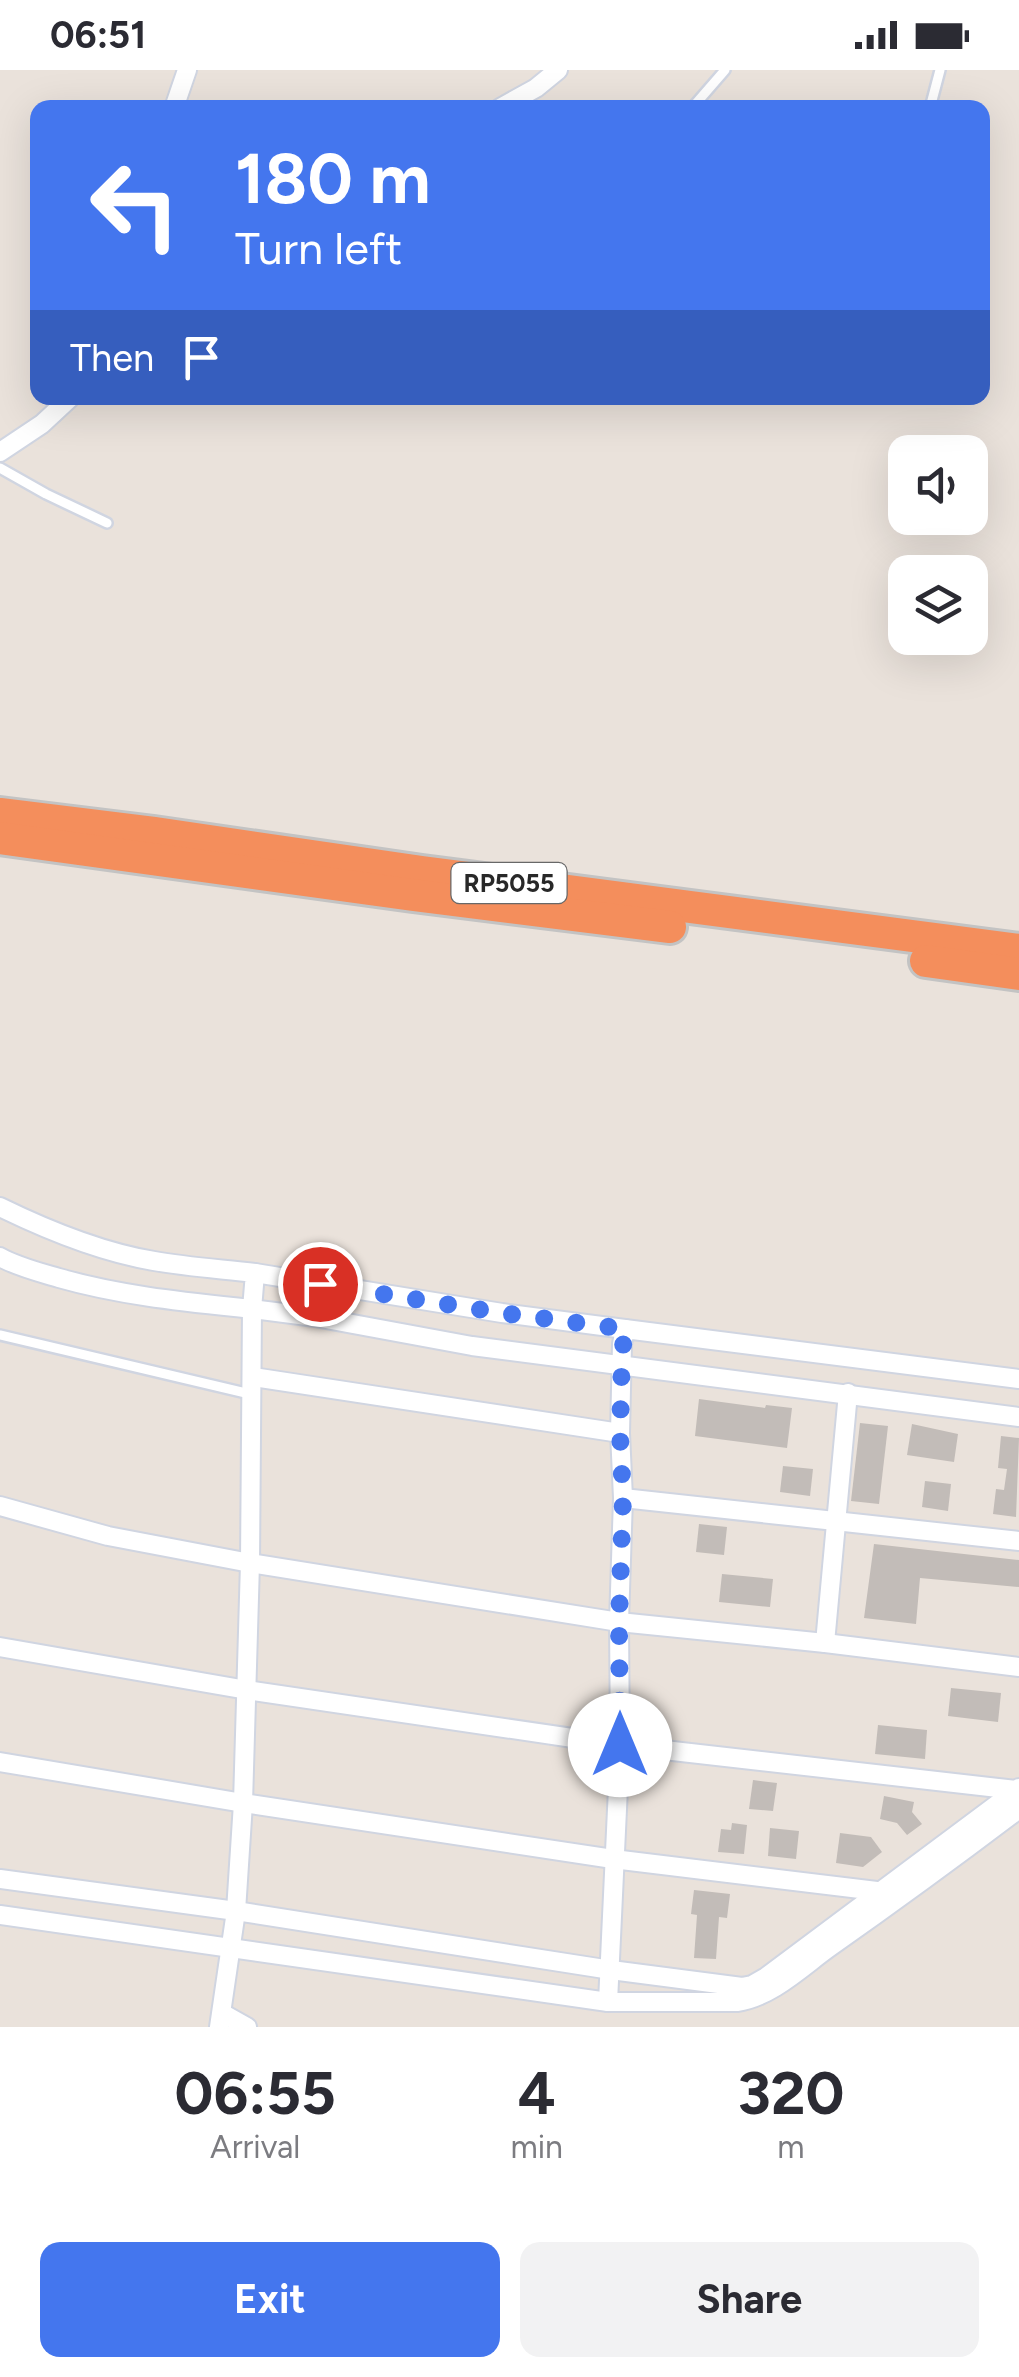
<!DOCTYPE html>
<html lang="en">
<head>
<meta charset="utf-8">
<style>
  :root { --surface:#fff; --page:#f2f2f3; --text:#2b2b33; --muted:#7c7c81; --accent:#4476ee }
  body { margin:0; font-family:Figtree,sans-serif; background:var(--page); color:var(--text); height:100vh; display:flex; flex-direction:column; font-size:38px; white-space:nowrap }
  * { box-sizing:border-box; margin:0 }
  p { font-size:32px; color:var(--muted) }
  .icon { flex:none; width:55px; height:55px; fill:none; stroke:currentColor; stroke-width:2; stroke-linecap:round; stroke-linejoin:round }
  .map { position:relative; height:1957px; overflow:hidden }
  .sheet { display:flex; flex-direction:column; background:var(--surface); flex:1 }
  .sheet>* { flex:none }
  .top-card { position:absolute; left:30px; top:30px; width:960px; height:305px; border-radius:20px; box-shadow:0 10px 40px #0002; background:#4476ee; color:#fff; overflow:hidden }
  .buttons { position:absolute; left:888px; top:365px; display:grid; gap:20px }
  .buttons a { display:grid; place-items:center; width:100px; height:100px; border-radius:20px; background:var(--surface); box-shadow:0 10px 40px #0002; font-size:50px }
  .pin { position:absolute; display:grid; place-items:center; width:85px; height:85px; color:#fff; margin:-42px; border:5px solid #fff; border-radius:50%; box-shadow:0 2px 10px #0007 }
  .me { position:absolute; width:110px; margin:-55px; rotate:0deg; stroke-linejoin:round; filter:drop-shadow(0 0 8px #0008) }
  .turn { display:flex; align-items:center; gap:35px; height:210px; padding:0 40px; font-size:45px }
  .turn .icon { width:130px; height:130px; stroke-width:2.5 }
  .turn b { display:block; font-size:70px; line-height:85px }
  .then { display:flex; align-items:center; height:95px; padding:0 40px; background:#0003; gap:20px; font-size:38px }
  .eta { display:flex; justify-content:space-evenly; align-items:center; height:170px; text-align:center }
  .eta b { font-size:60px; font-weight:700; line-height:70px }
  .action { display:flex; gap:20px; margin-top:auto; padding:20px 40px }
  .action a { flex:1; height:115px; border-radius:20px; background:var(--accent); color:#fff; font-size:40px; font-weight:700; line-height:115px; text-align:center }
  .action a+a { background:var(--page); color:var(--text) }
  .status { display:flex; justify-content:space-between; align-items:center; height:70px; padding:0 50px; background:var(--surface); direction:ltr }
  .status svg { height:28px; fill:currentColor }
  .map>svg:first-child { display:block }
</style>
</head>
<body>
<div class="status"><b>06:51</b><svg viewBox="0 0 49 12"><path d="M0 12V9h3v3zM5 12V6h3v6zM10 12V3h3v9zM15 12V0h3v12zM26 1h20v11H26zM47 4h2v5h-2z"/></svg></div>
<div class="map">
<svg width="1019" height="1957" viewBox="0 0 1019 1957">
  <rect width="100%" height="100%" fill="#eae2db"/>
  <!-- building -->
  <g fill="#c2bcb8">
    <polygon points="699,1329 765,1338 766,1335 792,1338 787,1378 695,1366"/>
    <polygon points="860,1353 888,1356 879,1434 851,1431"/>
    <polygon points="912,1354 958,1364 954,1392 907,1385"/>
    <polygon points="1001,1366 1019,1368 1016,1447 993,1444 996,1419 1004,1420 1007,1399 998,1398"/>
    <polygon points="783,1396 813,1399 810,1426 780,1422"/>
    <polygon points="925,1411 951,1414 948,1441 922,1437"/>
    <polygon points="699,1454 727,1457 724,1485 696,1482"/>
    <polygon points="874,1474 1019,1490 1019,1517 920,1508 916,1554 864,1548"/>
    <polygon points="722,1504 773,1509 770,1537 719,1532"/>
    <polygon points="951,1618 1001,1623 998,1652 948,1646"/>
    <polygon points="878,1655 927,1660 925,1689 875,1684"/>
    <polygon points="753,1710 777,1713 773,1741 749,1739"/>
    <polygon points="884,1726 914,1732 912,1742 922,1754 907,1765 897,1753 880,1749"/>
    <polygon points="732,1753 747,1755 744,1784 718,1782 721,1759 731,1760"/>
    <polygon points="770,1758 799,1761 796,1789 768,1786"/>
    <polygon points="840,1763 871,1767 882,1782 863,1797 836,1793"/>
    <polygon points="694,1820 730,1824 727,1848 719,1847 716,1889 694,1888 697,1845 691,1844"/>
  </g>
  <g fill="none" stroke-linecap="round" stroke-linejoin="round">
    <!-- lane casing -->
    <g stroke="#d0d5e1" stroke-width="14">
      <g id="lane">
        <polyline points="692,38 725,0"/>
        <polyline points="930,38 940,0"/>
        <polyline points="0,398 46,424 107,453"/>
        <polyline points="0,1265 250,1324"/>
      </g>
    </g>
    <!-- street casing -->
    <g stroke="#d0d5e1" stroke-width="22">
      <g id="street">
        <polyline points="174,38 187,0"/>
        <polyline points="500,38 536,18 558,0"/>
        <polyline points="0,382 42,354 70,328"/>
        <path d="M 0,1137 C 49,1161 100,1182 154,1191 C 187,1197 221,1199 255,1203 L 252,1239 C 187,1232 122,1226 59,1208 C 39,1202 18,1197 0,1187"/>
        <polyline points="255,1203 502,1243 625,1259"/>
        <polyline points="253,1307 620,1363"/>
        <polyline points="623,1428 1019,1471"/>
        <polyline points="0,1436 108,1466 250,1493 619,1552 825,1573 1019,1597"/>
        <polyline points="825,1573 848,1323"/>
        <polyline points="0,1577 247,1620 620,1675 1016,1720 1018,1722"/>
        <polyline points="0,1692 243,1733 613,1789 885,1822"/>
        <polyline points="0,1809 236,1841 611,1900 742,1917 752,1915 766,1907 1019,1718"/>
        <path d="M 0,1845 L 608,1932 L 737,1932 C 772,1927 803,1896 830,1877 C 894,1832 957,1786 1019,1739"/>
        <polyline points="608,1932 620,1675 619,1552 623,1428 620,1363 622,1274 625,1259 1019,1309"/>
        <polyline points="222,1943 247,1957"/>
        <polyline points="219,1957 236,1841 243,1733 250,1493 252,1239 315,1247 472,1276 1019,1347"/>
      </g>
    </g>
    <!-- highway casing -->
    <g stroke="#c3c3c3" stroke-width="38">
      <g id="highway">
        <polyline points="0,744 154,763 422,802 1019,880"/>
        <polyline points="0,768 413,825 670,857"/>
        <polyline points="926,891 1019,904"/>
      </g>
    </g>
    <!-- lane -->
    <use href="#lane" stroke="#fff" stroke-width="9"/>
    <!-- street -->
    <use href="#street" stroke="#fff" stroke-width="18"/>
    <!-- highway -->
    <use href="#highway" stroke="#f48e5c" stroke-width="32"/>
  </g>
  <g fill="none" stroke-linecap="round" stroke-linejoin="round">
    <!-- route -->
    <polyline stroke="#4476ee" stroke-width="18" stroke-dasharray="0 32.4" points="320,1214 502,1243 625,1259 622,1285 620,1364 623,1428 619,1552 620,1675"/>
  </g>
  <g text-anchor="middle" stroke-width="9" stroke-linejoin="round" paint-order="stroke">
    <!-- shield labels -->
    <rect fill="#fff" stroke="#686868" stroke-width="2.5" x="451.5" y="793" width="115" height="40" rx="8"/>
    <g font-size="25" font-weight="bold" fill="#282828">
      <text x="509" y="822">RP5055</text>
    </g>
  </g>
</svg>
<div class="buttons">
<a><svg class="icon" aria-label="sound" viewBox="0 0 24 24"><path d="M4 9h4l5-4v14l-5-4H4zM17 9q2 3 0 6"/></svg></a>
<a><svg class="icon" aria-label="layers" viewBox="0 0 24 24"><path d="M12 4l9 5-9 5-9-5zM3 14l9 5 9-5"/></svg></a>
</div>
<div class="pin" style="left:320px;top:1214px;background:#d93025"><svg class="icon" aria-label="arrive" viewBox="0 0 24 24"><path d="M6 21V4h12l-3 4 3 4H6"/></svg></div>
<svg class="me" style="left:620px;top:1675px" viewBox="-20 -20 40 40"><circle r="19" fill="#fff"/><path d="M0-13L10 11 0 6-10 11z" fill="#4476ee"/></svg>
<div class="top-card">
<div class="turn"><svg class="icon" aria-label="left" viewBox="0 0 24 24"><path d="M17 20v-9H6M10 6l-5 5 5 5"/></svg><div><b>180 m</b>Turn left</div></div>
<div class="then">Then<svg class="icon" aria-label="arrive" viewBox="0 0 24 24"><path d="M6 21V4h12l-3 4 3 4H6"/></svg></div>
</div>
</div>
<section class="sheet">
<div class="eta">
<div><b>06:55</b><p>Arrival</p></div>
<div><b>4</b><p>min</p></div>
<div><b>320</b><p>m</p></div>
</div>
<div class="action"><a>Exit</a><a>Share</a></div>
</section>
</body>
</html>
